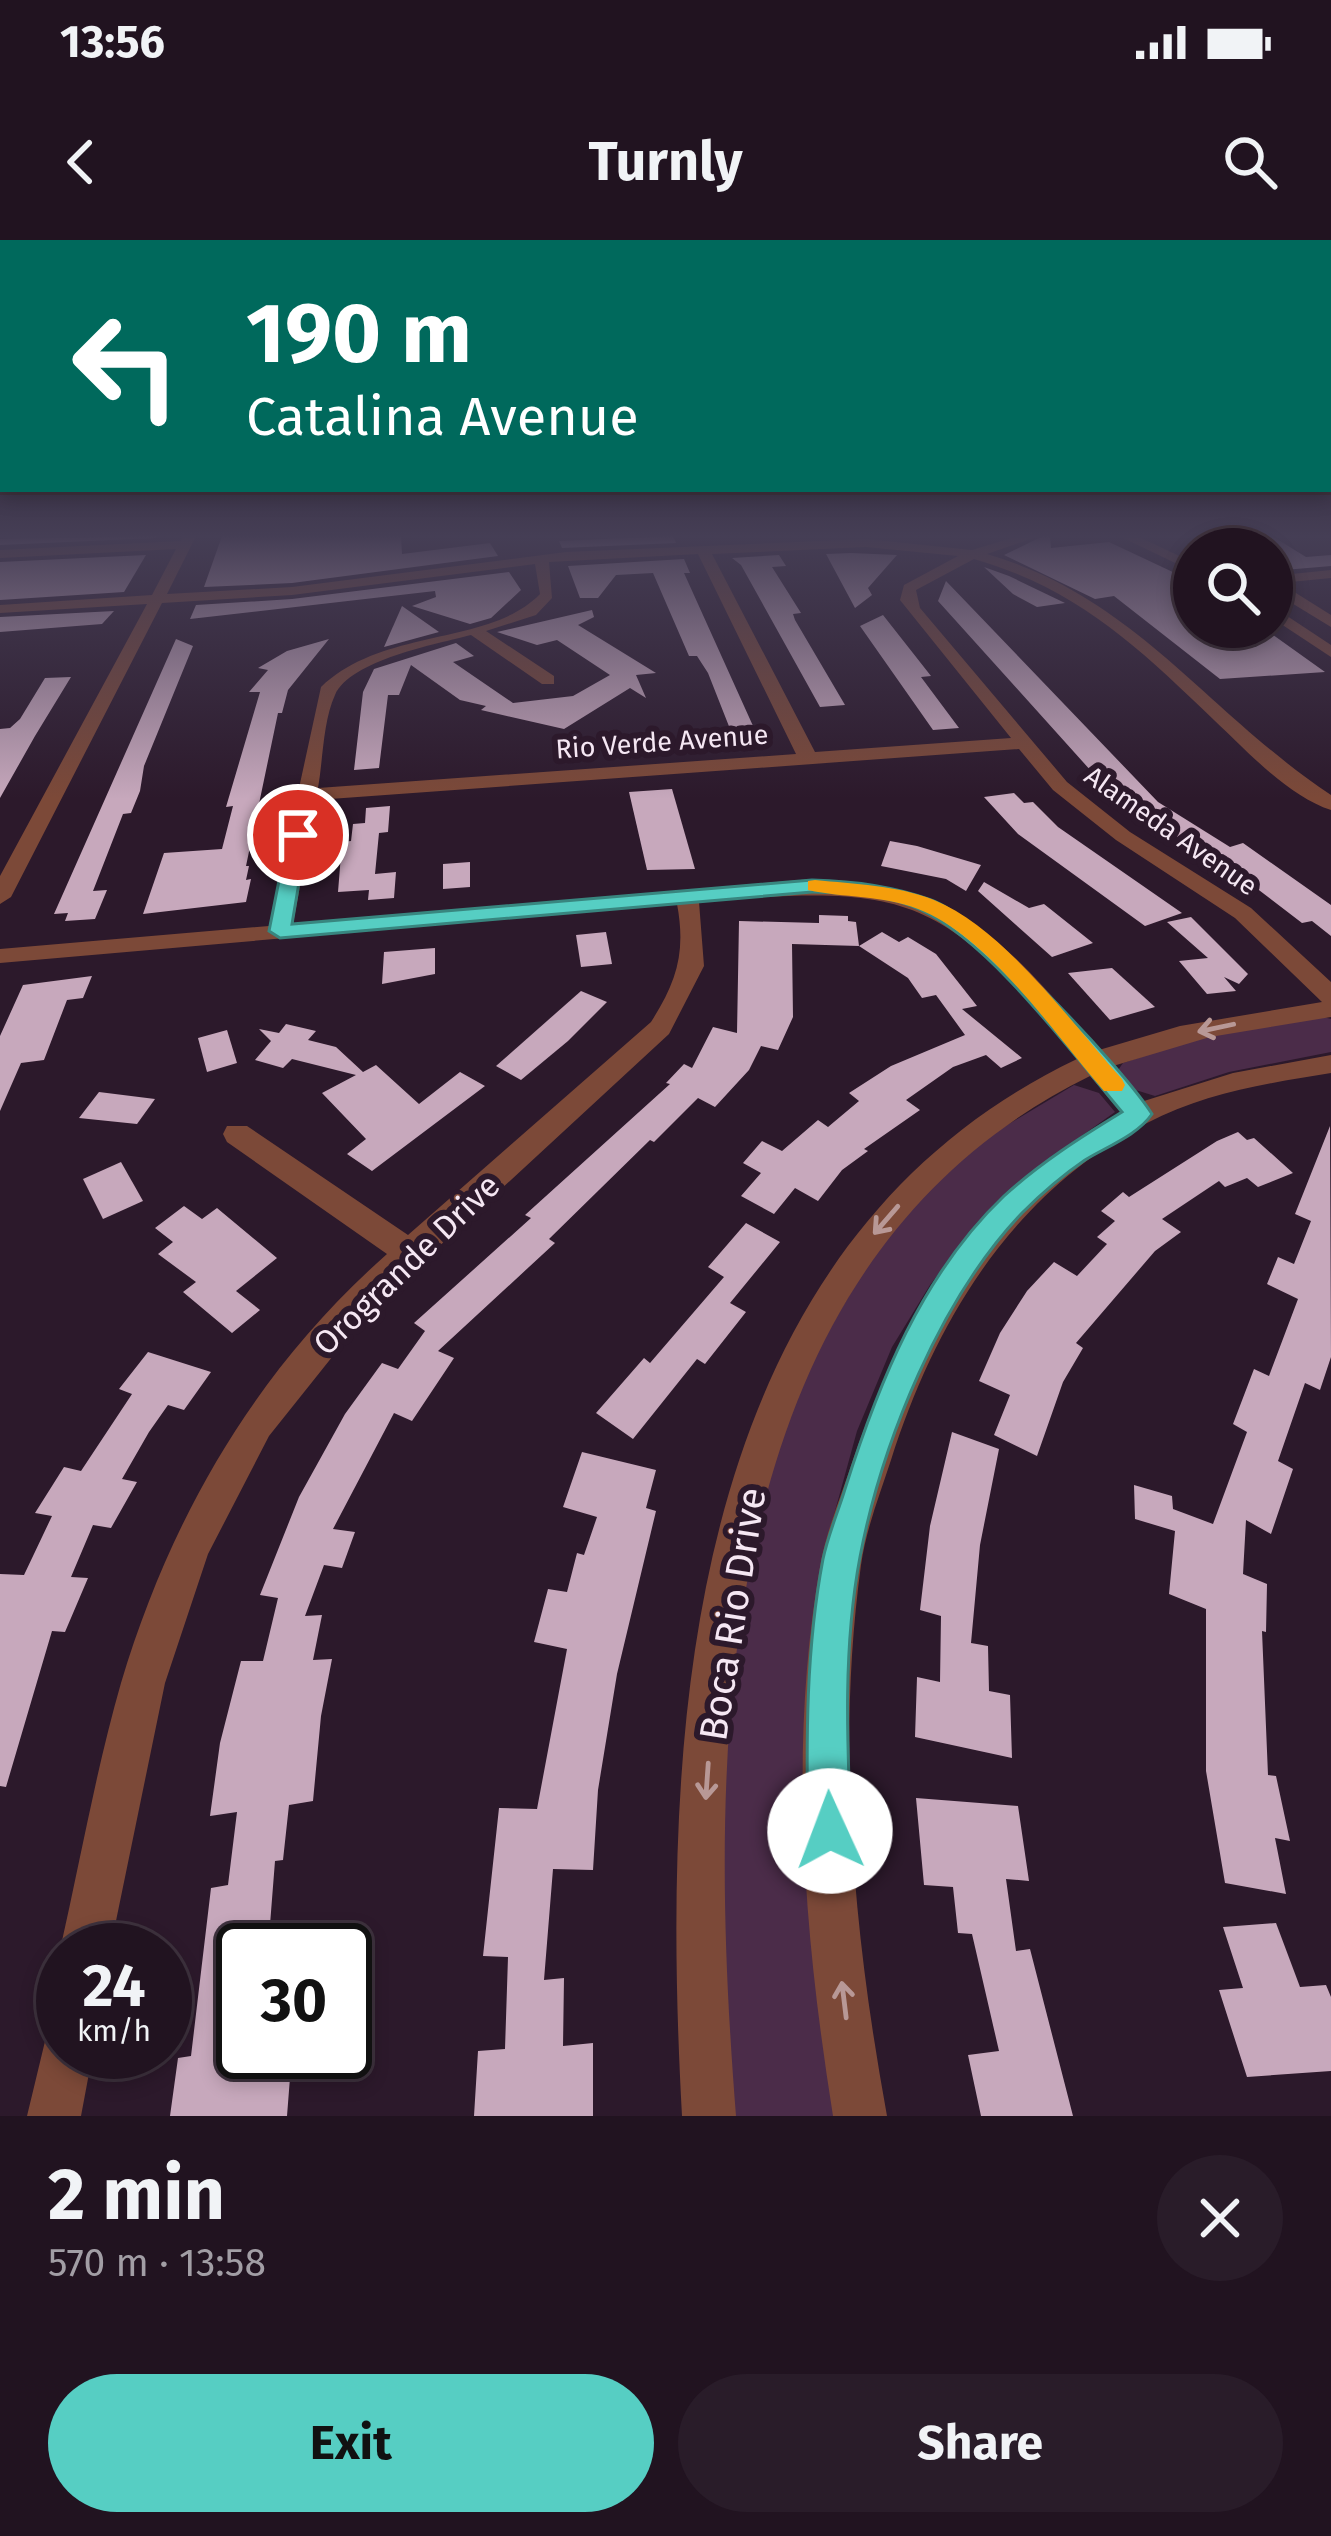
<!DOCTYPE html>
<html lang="en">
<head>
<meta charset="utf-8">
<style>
  :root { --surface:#211320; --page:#291c29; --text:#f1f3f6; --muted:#a29ea5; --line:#3e323e; --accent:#56cec3 }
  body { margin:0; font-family:"Fira Sans",sans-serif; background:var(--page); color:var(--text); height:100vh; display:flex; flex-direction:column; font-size:45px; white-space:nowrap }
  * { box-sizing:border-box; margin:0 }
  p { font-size:39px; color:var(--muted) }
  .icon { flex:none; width:66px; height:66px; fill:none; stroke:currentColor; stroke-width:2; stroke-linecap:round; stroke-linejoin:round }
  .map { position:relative; height:1876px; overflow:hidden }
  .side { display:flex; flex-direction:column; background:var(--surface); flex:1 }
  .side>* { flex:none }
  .banner { position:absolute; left:0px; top:0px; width:1332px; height:252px; box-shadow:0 6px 18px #0003,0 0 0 3px var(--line); background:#00695c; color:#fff; overflow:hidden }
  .controls { position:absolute; left:1173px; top:288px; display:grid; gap:24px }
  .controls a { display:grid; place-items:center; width:120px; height:120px; border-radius:50%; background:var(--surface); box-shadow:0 6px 18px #0003,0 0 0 3px var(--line); font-size:60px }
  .speed { position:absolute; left:36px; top:1683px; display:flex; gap:24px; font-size:60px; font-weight:700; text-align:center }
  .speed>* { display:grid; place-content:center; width:156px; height:156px; border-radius:50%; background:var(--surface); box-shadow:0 6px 18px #0003,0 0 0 3px var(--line); line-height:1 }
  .speed small { font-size:30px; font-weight:400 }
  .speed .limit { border:6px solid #111; border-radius:18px; background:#fff; color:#111 }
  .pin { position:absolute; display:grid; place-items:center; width:102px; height:102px; color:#fff; margin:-51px; border:6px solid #fff; border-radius:50%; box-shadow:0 3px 12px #0007 }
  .me { position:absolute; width:132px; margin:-66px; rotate:358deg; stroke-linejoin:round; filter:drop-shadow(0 0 9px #0008) }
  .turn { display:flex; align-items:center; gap:42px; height:252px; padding:0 48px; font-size:54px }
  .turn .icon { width:156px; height:156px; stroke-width:2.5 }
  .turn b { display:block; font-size:84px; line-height:102px }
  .round { display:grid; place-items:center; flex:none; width:126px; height:126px; border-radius:63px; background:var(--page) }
  .head { display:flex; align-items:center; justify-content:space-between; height:204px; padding:0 48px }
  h1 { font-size:72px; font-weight:700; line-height:90px }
  .primary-button { display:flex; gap:24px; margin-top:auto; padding:24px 48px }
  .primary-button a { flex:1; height:138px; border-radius:72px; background:var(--accent); color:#111; font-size:48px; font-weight:700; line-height:138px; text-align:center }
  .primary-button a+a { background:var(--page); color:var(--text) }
  .status { display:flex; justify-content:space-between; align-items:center; height:84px; padding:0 60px; background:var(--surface); direction:ltr }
  .status svg { height:33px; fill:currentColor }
  header { display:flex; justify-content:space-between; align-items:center; height:156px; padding:0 48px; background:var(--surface); font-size:54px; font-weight:700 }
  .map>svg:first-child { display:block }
</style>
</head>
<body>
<div class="status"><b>13:56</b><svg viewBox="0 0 49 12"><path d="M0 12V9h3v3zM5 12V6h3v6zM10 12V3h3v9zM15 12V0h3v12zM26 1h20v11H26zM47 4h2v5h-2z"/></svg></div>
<header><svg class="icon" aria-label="back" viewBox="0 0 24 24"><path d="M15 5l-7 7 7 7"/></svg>Turnly<svg class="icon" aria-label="search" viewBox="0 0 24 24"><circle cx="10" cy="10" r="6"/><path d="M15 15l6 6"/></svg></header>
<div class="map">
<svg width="1331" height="1876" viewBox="0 0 1331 1876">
  <rect width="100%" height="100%" fill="#2c192b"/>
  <!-- green -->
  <g fill="#4b2c49">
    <polygon points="1320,776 1331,779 1331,812 1229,832 1155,856 1129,848 1116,833 1123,823 1216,792"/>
    <polygon points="1074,845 1099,853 1115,872 1027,935 973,988 930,1045 892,1107 857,1191 829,1293 834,1876 723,1876 710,1744 740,1327 796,1147 886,992 982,900"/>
  </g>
  <!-- building -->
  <g fill="#c7a8bc">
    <polygon points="157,296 156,298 0,305 0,299"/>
    <polygon points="222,296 401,296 402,314 490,303 498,316 292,343 204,347"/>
    <polygon points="673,296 676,303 562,308 559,301"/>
    <polygon points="1043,296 1050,296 1051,308 1109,302 1194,342 1194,387 1262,387 1325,432 1220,439 1114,356 1095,359 1004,315"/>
    <polygon points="1272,296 1306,317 1331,315 1331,326 1284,330 1272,323"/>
    <polygon points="851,313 897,315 868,348 872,355 855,368 826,314"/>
    <polygon points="146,315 124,352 0,360 0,322"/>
    <polygon points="779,315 786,326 772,327 801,373 793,374 795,380 845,465 820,467 741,325 732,318"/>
    <polygon points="684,319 690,333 684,333 758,497 734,499 708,433 697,416 689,416 653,333 616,335 598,358 580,358 568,326"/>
    <polygon points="984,327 1009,336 1065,363 1037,367 1013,354"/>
    <polygon points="509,332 521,350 491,378 470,384 412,366 436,357 435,351 190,379 196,365 292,359"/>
    <polygon points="946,341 1158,562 1230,607 1243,603 1331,665 1331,696 1312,681 1302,683 1230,628 1224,629 1110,552 938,361"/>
    <polygon points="402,366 439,392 384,407"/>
    <polygon points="592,370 594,377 578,385 656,433 636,435 646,458 630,448 564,489 481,470 486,466 460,460 411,425 399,455 388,455 379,528 354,530 363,452 374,429 456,403 474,416 453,422 513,463 573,456 610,435 557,400 537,405 497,392"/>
    <polygon points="114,371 102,384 0,392 0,377"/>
    <polygon points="883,375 931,436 921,437 959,488 933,490 860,386"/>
    <polygon points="176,399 193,406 144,526 140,551 131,573 123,574 93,651 107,650 95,679 65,681 68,673 54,674"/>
    <polygon points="329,399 288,450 282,473 278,473 246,626 249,626 246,640 251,639 246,662 143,674 164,613 222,609 233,566 226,567 260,452 249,452 268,430 258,428 287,411"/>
    <polygon points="71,437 35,496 0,558 0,489 10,488 20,479 45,438"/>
    <polygon points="672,549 695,629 647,630 629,552"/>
    <polygon points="1014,553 1024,563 1033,562 1058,587 1182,673 1145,686 1018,594 984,557"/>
    <polygon points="390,566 388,592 379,593 375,634 396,632 394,658 368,660 369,650 338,652 342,602 351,601 353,584 365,583 366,568"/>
    <polygon points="890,601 917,606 981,625 966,651 946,639 881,626"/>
    <polygon points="470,622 470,647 443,649 443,624"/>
    <polygon points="984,642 1029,668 1044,664 1093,703 1052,717 978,651"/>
    <polygon points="819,675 848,676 848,681 856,682 859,706 882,692 899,702 908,697 936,714 977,766 962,769 1022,818 1001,828 986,815 953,827 906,860 920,870 864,909 868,911 842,930 818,961 795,948 774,974 741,956 761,933 743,923 762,901 782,911 818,880 828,887 859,861 849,853 891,826 965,795 936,755 922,758 908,738 859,706 792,704 793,777 778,810 761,806 749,830 715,867 698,858 654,902 650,900 549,999 555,1003 438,1111 454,1118 412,1181 394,1173 333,1289 355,1292 342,1328 324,1325 305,1376 322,1375 313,1420 332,1419 321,1476 313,1561 289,1565 283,1620 275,1621 268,1710 243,1710 243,1812 292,1812 287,1876 170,1876 178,1818 191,1816 211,1648 228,1645 237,1572 210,1576 220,1503 241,1421 263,1421 278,1358 260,1355 299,1257 345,1174 382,1123 398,1129 425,1091 414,1083 531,978 525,975 670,844 666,843 684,824 692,828 713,787 737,793 739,681 819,683"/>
    <polygon points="1191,677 1248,734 1239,744 1224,737 1236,751 1207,754 1179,721 1208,718 1167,682"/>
    <polygon points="606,692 612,724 581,727 576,695"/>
    <polygon points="435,708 435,734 382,744 384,712"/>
    <polygon points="1112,728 1155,767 1110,780 1068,733"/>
    <polygon points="92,736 83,758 67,760 44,820 21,823 0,871 0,796 23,745"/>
    <polygon points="581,751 607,762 568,801 521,840 496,826"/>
    <polygon points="286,784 316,791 308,800 336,807 363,832 376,825 419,864 460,832 485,846 372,931 347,914 366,899 322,853 356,835 292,819 283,828 255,820 271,801 259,789 279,793"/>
    <polygon points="227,790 237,823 207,832 198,798"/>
    <polygon points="99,852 155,859 137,884 79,878"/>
    <polygon points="1330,886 1331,1117 1320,1150 1305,1143 1278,1221 1293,1229 1271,1294 1246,1280 1243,1334 1267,1344 1266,1392 1262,1391 1268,1535 1276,1536 1290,1601 1275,1598 1286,1654 1225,1643 1206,1531 1206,1369 1169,1354 1175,1291 1135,1279 1134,1245 1172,1256 1173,1269 1213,1284 1247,1192 1233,1184 1254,1129 1269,1136 1298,1059 1267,1044 1278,1017 1294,1024 1311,981 1295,974"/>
    <polygon points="1238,892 1247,900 1254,898 1293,933 1258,947 1247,938 1225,947 1219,941 1162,979 1181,992 1155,1011 1076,1103 1083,1108 1063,1142 1037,1216 994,1195 1010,1155 979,1141 1000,1093 1027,1051 1054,1022 1077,1036 1107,1004 1097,997 1115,981 1101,971 1123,952 1129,957 1217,901"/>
    <polygon points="121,922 143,961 103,979 83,939"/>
    <polygon points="184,966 202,979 217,968 277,1018 236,1051 260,1070 232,1093 183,1052 196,1042 158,1014 173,1002 155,988"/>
    <polygon points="746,983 780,1002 730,1063 746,1072 705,1124 697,1119 633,1199 596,1173 644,1118 650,1123 724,1037 708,1027"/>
    <polygon points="148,1112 211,1132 184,1170 168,1165 149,1192 122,1239 137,1242 111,1288 93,1285 71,1337 88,1338 65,1392 52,1391 6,1547 0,1546 0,1334 24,1335 52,1276 35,1273 64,1227 81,1231 132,1154 119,1149"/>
    <polygon points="952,1192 999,1209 980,1305 971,1403 988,1406 989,1451 1010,1455 1012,1518 915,1497 917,1437 940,1442 941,1376 920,1370 930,1286"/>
    <polygon points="582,1212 656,1230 646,1268 656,1271 617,1434 598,1550 593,1630 553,1629 544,1740 564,1738 563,1806 593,1803 593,1876 474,1876 478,1811 505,1809 508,1717 483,1716 499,1568 537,1569 567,1409 534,1402 548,1349 567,1352 577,1313 584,1315 597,1277 563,1267"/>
    <polygon points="916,1558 1018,1566 1029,1641 1006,1639 1016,1711 1030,1709 1073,1876 981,1876 968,1815 999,1811 972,1694 958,1693 953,1647 924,1645"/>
    <polygon points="1276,1683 1300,1747 1326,1745 1331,1757 1331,1831 1247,1837 1219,1750 1243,1748 1223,1687"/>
  </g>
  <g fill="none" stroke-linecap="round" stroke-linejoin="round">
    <!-- minor -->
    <g fill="#7c4938" fill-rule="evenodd">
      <path d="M 183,296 L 196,296 L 167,354 L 292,347 L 566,312 L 866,299 L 972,310 L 1018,296 L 1039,296 L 987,314 C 1137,358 1207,473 1331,555 L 1331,570 C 1288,556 1247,511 1215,481 C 1139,408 1078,349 974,319 L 916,350 L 920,368 L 1067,542 L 1130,592 L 1251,668 L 1331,742 L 1331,777 L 1210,797 L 1113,826 L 1144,861 L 1233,833 L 1331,815 L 1331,833 C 1269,843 1204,853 1147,883 C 1013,953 936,1079 891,1220 C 880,1254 866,1289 861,1325 C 836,1508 854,1695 887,1876 L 833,1876 C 804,1694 788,1504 821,1321 C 828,1286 843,1251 854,1217 C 907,1066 980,952 1121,872 L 1090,836 C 706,1025 707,1507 736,1876 L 682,1876 C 661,1493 680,1009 1077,819 C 941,654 911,644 699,662 L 704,726 L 669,794 L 368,1072 L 269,1196 L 208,1314 L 165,1443 L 110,1710 L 63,1710 L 63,1718 L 60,1710 C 80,1622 96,1530 121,1443 C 171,1276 256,1130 387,1014 L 227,902 L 223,894 L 227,886 L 247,886 L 408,995 L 651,782 C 677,741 686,712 677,664 L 0,723 L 0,709 L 269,686 L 321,447 C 383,387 490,406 540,354 L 535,324 L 292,355 L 162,363 L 11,657 L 0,664 L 0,636 L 147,364 L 0,373 L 0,365 L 152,355 L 176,309 L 0,318 L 0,310 L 181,301 ZM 866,307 L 958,316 L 904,345 L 900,360 L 1011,498 L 815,512 L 712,314 ZM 698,314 L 796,514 L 318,548 C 323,520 323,481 335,455 C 350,420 437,404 471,395 L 542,444 L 554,444 L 554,436 L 486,391 L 536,375 L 552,358 L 549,322 ZM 1019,509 L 1053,550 L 1116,600 L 1235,678 L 1322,762 L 1180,786 L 1099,810 C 1007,704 962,644 812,639 L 293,684 L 316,560 Z"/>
      <polygon points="1119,296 1137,296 1194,323 1194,332"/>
      <polygon points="1331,330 1331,338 1280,343 1331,375 1331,387 1272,351 1272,336"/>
      <polygon points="1272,366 1331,405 1331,417 1272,378"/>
      <polygon points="63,1787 63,1812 93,1812 81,1876 27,1876 47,1793"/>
    </g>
  </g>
  <!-- one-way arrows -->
  <defs><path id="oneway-shaft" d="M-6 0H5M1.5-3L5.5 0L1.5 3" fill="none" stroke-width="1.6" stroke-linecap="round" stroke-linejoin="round" transform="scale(3)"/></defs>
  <g stroke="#b89896">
    <use href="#oneway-shaft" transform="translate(1216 788) rotate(168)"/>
    <use href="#oneway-shaft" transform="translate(886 980) rotate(131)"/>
    <use href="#oneway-shaft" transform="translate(707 1541) rotate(94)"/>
    <use href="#oneway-shaft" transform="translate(844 1760) rotate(-97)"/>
  </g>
  <!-- sky -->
  <linearGradient id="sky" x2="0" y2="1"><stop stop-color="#180e18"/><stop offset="0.53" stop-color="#453e55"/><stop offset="1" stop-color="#453e55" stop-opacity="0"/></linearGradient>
  <rect width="1331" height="559" fill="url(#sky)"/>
  <!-- route -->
  <path fill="#56cec3" stroke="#38867f" stroke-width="3" d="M 298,589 L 307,595 L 292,684 L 812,640 C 853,641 893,646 931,660 C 982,678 1122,827 1152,874 C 1138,895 1106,907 1085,920 C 1063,935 1040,955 1022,973 C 940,1059 882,1202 860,1317 C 843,1407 847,1501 851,1591 L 845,1606 L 830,1612 L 814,1606 L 808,1591 C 806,1500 806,1408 823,1319 C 828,1295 838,1272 845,1249 C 878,1144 922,1034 1004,956 C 1040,923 1081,897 1122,872 C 1072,813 990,702 921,670 C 888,654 847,653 812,652 L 280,698 L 269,691 L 288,595 Z"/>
  <!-- slow -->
  <path fill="#f59e0b" d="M 815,640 C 855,644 896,645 934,660 C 1005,689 1071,783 1122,839 L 1125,845 L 1122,851 L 1104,851 C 1055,795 989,696 918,669 C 882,655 844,658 808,650 L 808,641 Z"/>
  <g text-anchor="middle" stroke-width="12" stroke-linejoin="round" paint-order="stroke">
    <!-- far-street labels -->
    <g font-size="27" fill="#f5e7f3" stroke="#2c192b">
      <text transform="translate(662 502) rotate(-4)" y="9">Rio Verde Avenue</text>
      <text transform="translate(1171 591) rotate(35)" y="9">Alameda Avenue</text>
    </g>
    <!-- street labels -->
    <g font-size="33" fill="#f5e7f3" stroke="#2c192b">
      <text transform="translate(406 1024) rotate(-44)" y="12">Orogrande Drive</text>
    </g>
    <!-- near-street labels -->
    <g font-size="39" fill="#f5e7f3" stroke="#2c192b">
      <text transform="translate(732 1374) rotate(-81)" y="14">Boca Rio Drive</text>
    </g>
  </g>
</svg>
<div class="controls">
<a><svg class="icon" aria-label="search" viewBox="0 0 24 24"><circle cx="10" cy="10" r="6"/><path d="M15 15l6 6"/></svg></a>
</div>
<div class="speed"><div>24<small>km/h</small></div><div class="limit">30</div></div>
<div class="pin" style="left:298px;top:595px;background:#d93025"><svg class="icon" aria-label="arrive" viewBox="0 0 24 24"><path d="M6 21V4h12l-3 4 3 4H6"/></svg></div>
<svg class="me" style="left:830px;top:1591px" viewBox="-20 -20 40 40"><circle r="19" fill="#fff"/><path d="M0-13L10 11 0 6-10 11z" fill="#56cec3"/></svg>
<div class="banner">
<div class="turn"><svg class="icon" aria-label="left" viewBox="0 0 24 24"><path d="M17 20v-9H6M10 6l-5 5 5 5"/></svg><div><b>190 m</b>Catalina Avenue</div></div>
</div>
</div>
<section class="side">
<div class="head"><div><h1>2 min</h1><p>570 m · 13:58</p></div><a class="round"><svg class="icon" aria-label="close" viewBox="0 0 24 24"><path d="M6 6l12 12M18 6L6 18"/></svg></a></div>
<div class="primary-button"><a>Exit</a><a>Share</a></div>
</section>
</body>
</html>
